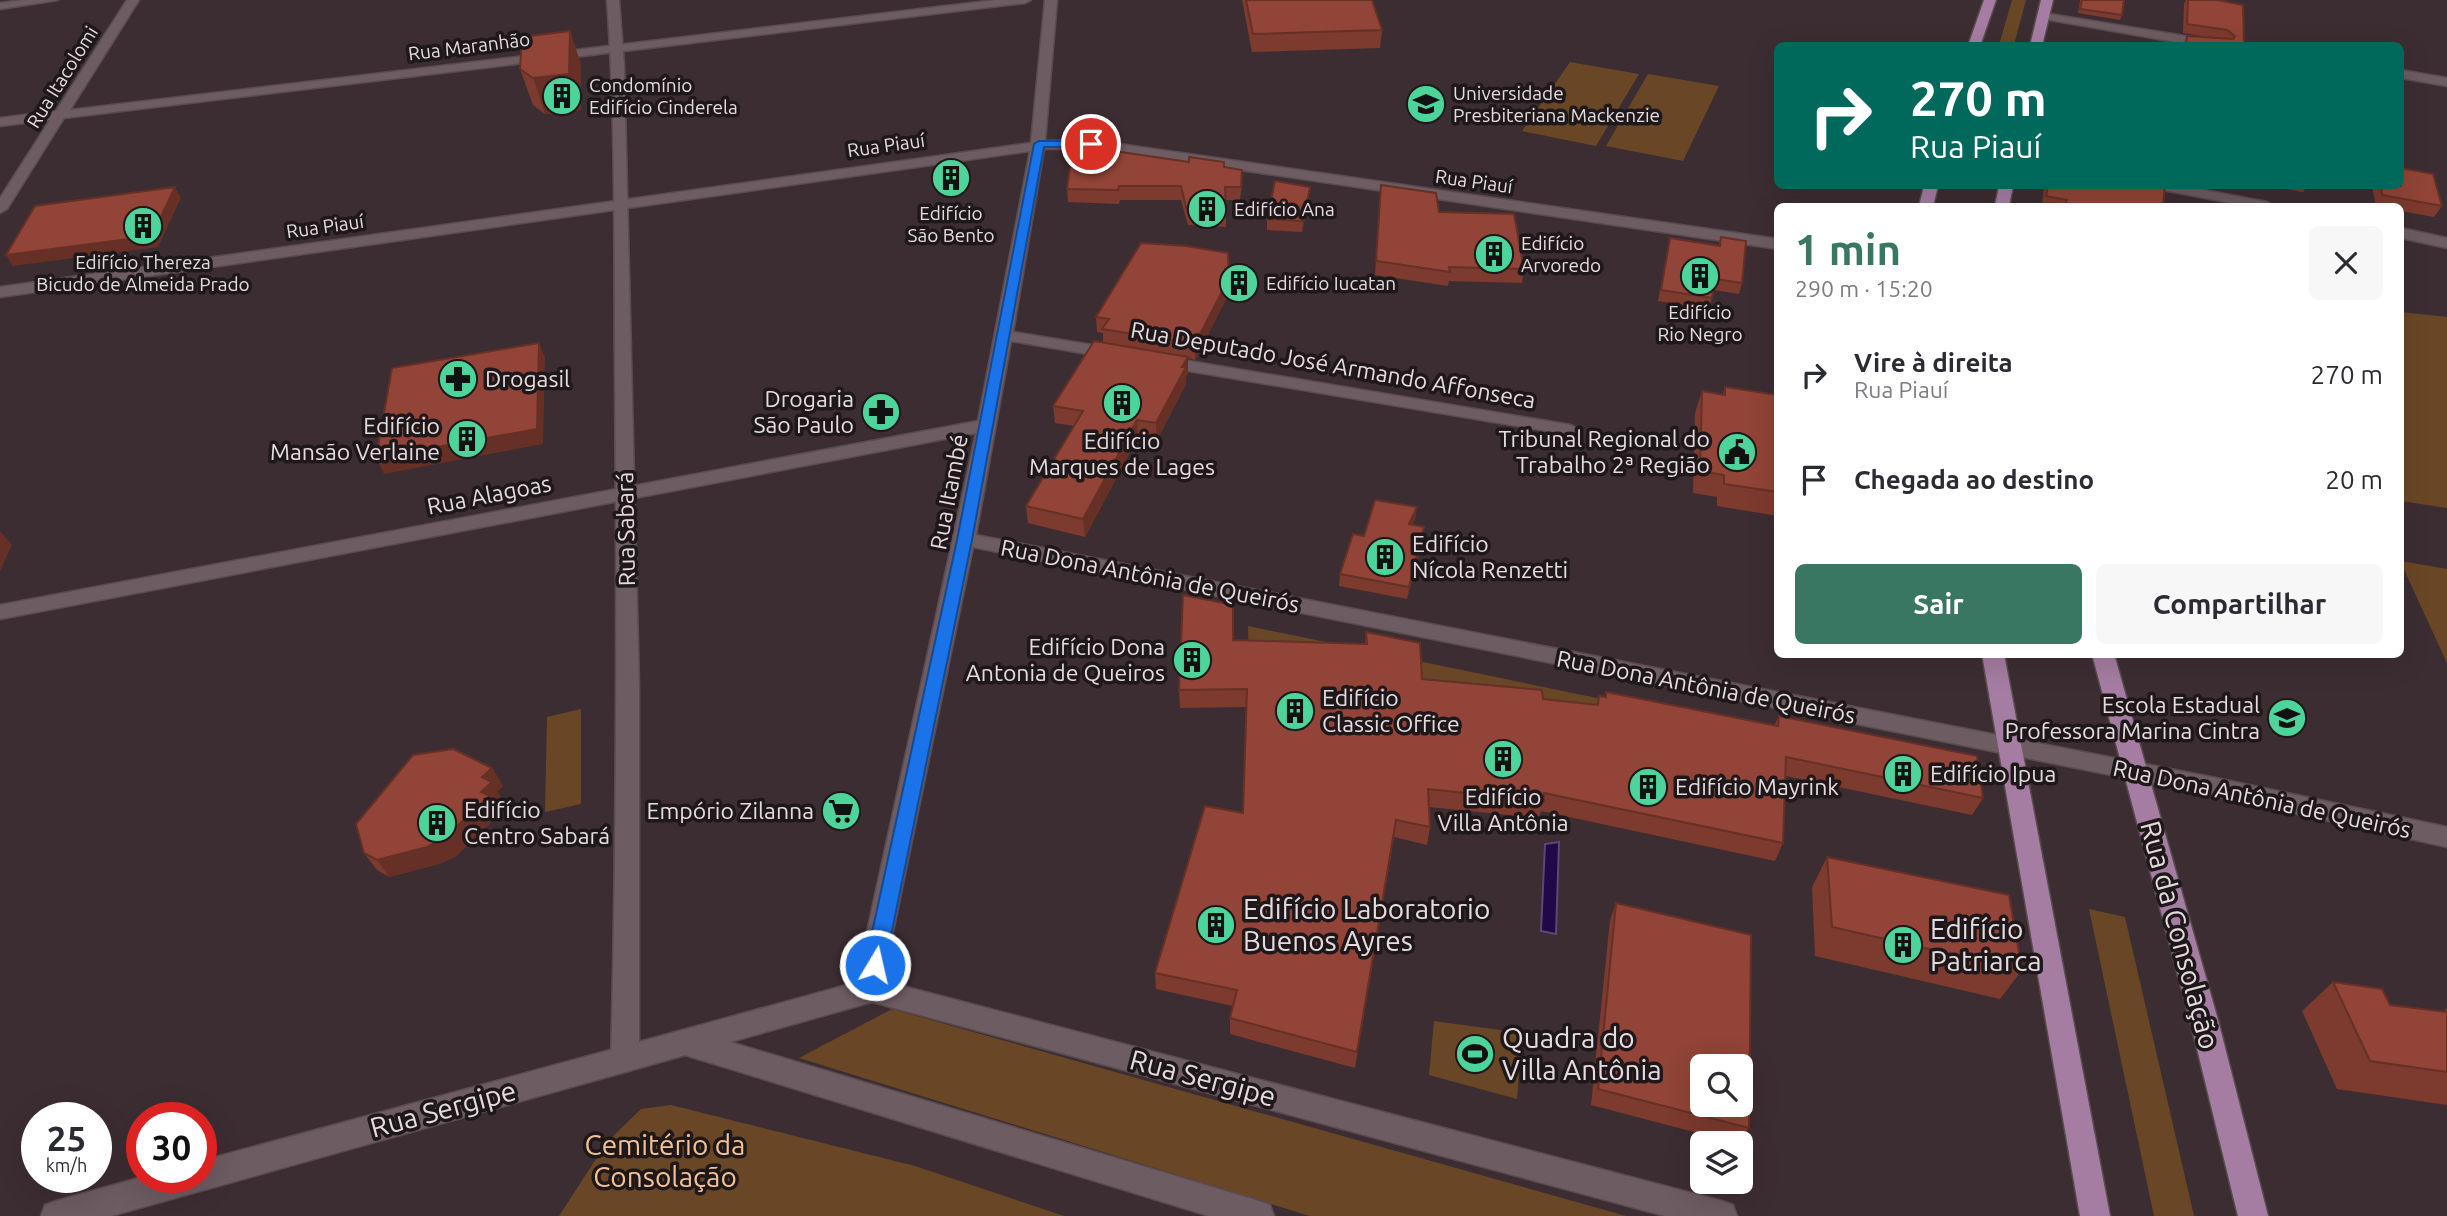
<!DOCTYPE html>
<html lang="pt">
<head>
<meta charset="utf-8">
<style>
  :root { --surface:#fff; --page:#f7f7f7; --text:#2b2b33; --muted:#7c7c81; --accent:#3a7762 }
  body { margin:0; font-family:Ubuntu,sans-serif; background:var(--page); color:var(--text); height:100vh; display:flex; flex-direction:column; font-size:26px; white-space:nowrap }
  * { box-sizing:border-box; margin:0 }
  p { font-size:23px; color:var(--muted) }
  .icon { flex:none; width:38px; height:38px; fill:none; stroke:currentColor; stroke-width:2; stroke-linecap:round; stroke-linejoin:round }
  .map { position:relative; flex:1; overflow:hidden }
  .panel { position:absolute; left:1774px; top:203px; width:630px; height:455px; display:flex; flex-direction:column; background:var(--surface); border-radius:10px; box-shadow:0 7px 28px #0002 }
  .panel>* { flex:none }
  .top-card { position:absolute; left:1774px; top:42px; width:630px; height:147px; border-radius:10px; box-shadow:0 7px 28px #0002; background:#00695c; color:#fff; overflow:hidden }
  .controls { position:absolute; left:1690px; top:1054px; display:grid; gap:14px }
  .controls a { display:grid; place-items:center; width:63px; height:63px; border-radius:10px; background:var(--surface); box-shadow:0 7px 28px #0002; font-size:35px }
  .speed { position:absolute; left:21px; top:1102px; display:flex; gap:14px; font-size:35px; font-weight:700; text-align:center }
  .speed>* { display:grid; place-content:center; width:91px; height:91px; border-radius:50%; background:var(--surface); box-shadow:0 7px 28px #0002; line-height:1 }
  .speed small { font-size:18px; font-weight:400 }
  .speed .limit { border:10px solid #d22; background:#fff; color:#111 }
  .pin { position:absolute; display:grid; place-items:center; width:60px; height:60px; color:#fff; margin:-30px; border:4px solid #fff; border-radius:50%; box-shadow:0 2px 7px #0007 }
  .me { position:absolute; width:77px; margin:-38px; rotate:9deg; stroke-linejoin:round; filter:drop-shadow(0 0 5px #0008) }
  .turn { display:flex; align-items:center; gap:24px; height:147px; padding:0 21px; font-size:32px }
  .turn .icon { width:91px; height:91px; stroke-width:2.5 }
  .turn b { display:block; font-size:49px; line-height:60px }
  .round { display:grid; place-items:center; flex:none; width:74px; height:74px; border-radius:10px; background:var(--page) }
  .summary { display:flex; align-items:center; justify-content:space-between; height:119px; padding:0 21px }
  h1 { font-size:42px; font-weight:600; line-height:52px; color:var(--accent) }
  .button { display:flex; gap:14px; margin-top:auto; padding:14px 21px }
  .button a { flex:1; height:80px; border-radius:10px; background:var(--accent); color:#fff; font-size:28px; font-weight:600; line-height:80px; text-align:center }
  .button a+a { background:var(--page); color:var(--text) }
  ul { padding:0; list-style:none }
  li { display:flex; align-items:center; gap:21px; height:105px; padding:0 21px }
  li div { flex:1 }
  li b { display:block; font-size:26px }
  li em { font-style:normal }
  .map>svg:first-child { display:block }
</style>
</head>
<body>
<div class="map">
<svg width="2447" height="1216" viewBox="0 0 2447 1216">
  <rect width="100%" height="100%" fill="#3c2d32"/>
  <!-- green -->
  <g fill="#694726">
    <polygon points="2012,0 2026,0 2014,45 1999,45"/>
    <polygon points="1570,62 1639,74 1596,146 1522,131"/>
    <polygon points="1648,74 1719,86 1683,161 1606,146"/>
    <polygon points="2401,312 2447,317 2447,508 2401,501"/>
    <polygon points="2401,561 2447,569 2447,663 2401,563"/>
    <polygon points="1248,626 1341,645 1249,659"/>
    <polygon points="1418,661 1771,734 1770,749 1418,679"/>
    <polygon points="581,709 581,804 545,812 547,717"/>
    <polygon points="2089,909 2125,917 2194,1216 2154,1216"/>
    <polygon points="892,1009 1626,1216 1310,1216 799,1058"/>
    <polygon points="1434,1021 1522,1033 1517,1099 1429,1075"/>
    <polygon points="671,1105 915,1166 1064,1216 559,1216 607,1142 641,1109"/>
  </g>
  <!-- water -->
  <polygon fill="#210949" stroke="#5c4876" stroke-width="2" points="1559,842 1559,843 1556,934 1541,931 1545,844"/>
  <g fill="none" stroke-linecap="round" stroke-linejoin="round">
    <!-- street casing -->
    <g stroke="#594c51" stroke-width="3">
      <g id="street">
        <polygon points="127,0 139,0 70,110 996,0 1031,0 1025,3 64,118 7,209 0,213 0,198 50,120 0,126 0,118 56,111"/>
        <polygon points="1045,0 1057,0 1045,141 1091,140 1778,239 1778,249 1091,148 1044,149 1013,332 1117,349 1125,354 1117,359 1011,341 976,535 2211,777 2447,827 2447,847 2211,795 973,547 891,941 886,990 882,999 872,1002 862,999 858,990 865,941 976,433 0,619 0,605 978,421 1030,151 0,297 0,287 1031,143"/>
        <polygon points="2043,13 2222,42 2228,46 2198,46 2039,18 2037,16"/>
        <polygon points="2401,70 2447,78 2447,86 2401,78"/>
        <polygon points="2156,186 2183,186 2267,202 2274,206 2247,206 2163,190"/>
        <polygon points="2401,228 2447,238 2447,248 2401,238"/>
        <polygon points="1159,356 1571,425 1580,430 1571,435 1153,365 1150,361 1153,357"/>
        <polygon points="625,1046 635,1050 639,1059 635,1068 625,1072 111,1216 41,1216 45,1205 56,1201 142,1177 201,1178 201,1161"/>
      </g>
    </g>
    <!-- secondary casing -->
    <g stroke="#594c51" stroke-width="3">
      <g id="secondary">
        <polygon points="23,0 58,0 0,9 0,3"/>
        <path d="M 607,0 L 619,0 L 624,65 L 639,686 L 639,1042 L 872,978 L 1722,1201 L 1733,1205 L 1737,1216 L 1665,1216 L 872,1002 L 730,1042 L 1259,1201 L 1270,1205 L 1274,1216 L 1209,1216 L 685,1055 L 625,1072 L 615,1068 L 611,1059 C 617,832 617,605 615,378 C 614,252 616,126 607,0 Z"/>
      </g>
    </g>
    <!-- primary casing -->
    <g stroke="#594c51" stroke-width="3">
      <g id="primary">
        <polygon points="1984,0 1996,0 1980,46 1968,46"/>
        <polygon points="2041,0 2053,0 2042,46 2030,46"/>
        <polygon points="1924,186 1938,186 1933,206 1919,206"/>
        <polygon points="1999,186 2013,186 2009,206 1995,206"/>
        <polygon points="1982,654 2004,654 2110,1216 2080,1216"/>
        <polygon points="2092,654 2114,654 2218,1020 2268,1216 2238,1216 2190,1020"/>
      </g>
    </g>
    <!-- street -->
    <use href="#street" fill="#6d5c61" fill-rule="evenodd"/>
    <!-- secondary -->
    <use href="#secondary" fill="#6d5c61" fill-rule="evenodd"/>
    <!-- primary -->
    <use href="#primary" fill="#a57da2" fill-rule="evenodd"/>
  </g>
  <!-- wall -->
  <g fill="#7d3a2f">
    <polygon points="1242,0 1372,0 1382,30 1380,48 1252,52"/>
    <polygon points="2080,0 2124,0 2122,15 2120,20 2078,13"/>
    <polygon points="2186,0 2217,0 2244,46 2182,46 2187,36 2213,38 2183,33 2184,4"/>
    <polygon points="570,31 581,65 581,110 545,114 533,105 520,69"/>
    <polygon points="1224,167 1242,183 1240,200 1226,200 1226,227 1188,225 1181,200 1120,200 1119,204 1068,202 1067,189"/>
    <polygon points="1381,185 1439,212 1524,269 1522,283 1449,281 1448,286 1375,275"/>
    <polygon points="2044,186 2162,186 2163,206 2042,206"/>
    <polygon points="2269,186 2307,186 2303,192"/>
    <polygon points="2372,186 2401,186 2442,206 2434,217 2401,211 2401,206 2376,206"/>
    <polygon points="1309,197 1302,232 1267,230 1267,219"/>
    <polygon points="1721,237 1742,283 1739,294 1714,290 1709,309 1658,301 1670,238 1719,245"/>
    <polygon points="1229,293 1195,360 1188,358 1188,373 1186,377 1186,384 1157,440 1138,437 1085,537 1028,523 1026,506 1074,426 1055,423 1053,406 1103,343 1103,333 1097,332 1096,317"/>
    <polygon points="1725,387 1778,395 1778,516 1717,506 1717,497 1693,493 1695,413 1702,391 1723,394"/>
    <polygon points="1417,507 1415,519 1413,524 1423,539 1407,599 1339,586 1340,574 1364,536"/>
    <polygon points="1366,632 1422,679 1543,699 1597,705 1599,696 1605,697 1606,692 1774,726 1779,716 1983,798 1972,815 1786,776 1783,843 1775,861 1541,811 1539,818 1429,807 1430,827 1427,845 1394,837 1355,1068 1230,1034 1230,1018 1233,1006 1156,989 1155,973 1243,813 1247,707 1180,708 1179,690 1365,644"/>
    <polygon points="492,768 503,786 497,791 502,800 496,805 501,813 455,857 439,864 389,877 377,870 364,853"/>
    <polygon points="1827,857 2022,970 2000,999 1815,956 1812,887"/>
    <polygon points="1616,903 1749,1128 1740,1143 1736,1143 1591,1105 1610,920"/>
    <polygon points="2333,982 2390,1005 2443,1012 2447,1008 2447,1105 2337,1089 2302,1011"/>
  </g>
  <!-- shaded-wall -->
  <g fill="#663026">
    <polygon points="570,31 581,65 581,110 545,114 533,78"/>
    <polygon points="175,187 181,198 158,247 13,266 6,255"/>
    <polygon points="1310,187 1309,197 1302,232 1303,221"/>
    <polygon points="1229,278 1229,293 1195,360 1195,344"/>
    <polygon points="539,343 545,358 543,444 384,474 376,458"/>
    <polygon points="1188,357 1188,373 1186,377 1186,384 1157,440 1156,423"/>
    <polygon points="1137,420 1138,437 1085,537 1083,519"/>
    <polygon points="1417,507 1415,519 1408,536 1409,524"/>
    <polygon points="1424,527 1423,539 1407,599 1409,587"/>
    <polygon points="0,531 12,545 0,571"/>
    <polygon points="492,768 503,786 497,791 502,800 496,805 501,813 455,857 439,864 389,877 377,860 481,792 482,777"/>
  </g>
  <!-- building -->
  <g fill="#914437" stroke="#663026" stroke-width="2" fill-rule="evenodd">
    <polygon points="1246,0 1372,0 1382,30 1253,34"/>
    <polygon points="2082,0 2124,0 2122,15 2080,9"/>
    <polygon points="2188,0 2217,0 2243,5 2244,46 2186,46 2187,36 2233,39 2235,36 2227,30 2187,24"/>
    <polygon points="570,31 569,74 533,78 520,69 522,37"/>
    <polygon points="1087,147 1189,162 1189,157 1224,162 1224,167 1242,170 1241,187 1225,187 1226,214 1187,211 1181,186 1119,186 1118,190 1067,189 1072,152 1086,151"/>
    <polygon points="2401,168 2433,174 2442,206 2382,195 2381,186 2401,186"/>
    <polygon points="1275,181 1310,187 1303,221 1267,219"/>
    <polygon points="1381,185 1436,193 1439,212 1514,214 1524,269 1449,267 1450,272 1376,261"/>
    <polygon points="2048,186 2165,186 2163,206 2065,206 2067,200 2046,196"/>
    <polygon points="175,187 152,236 6,255 35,206"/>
    <polygon points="1721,237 1746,241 1742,283 1715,279 1712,298 1661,290 1670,238 1720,246"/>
    <polygon points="1141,243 1186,246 1228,253 1229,278 1195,344 1102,329 1109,319 1096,317"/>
    <polygon points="1094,341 1188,357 1182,367 1186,367 1156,423 1137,420 1083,519 1026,506 1083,411 1053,406"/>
    <polygon points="539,343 537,429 376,458 392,368"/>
    <polygon points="1725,387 1778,395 1778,492 1724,484 1724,475 1700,471 1702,391 1725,395"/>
    <polygon points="1375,500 1417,507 1409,524 1424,527 1409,587 1340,574 1353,534 1364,536"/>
    <polygon points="1183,595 1233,605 1233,640 1367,644 1366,632 1420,643 1422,679 1542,690 1543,699 1598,705 1599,696 1606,697 1606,692 1778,726 1779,716 1977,756 1983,798 1786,757 1783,843 1544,793 1544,801 1428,789 1430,827 1396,820 1357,1052 1230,1018 1237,990 1155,973 1205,806 1243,813 1247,689 1179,690"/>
    <polygon points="453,749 492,768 482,777 492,782 481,792 490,796 443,839 427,847 377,860 364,853 356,824 413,755"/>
    <polygon points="1827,857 2009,895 2022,970 1832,927"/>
    <path d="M 1616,903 L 1751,935 L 1749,1128 L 1598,1089 ZM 1703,1066 L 1741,1066 L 1741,1104 L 1703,1104 Z"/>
    <polygon points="2333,982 2382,989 2390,1005 2447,1012 2447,1072 2370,1061"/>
  </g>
  <!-- route -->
  <polygon fill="#1a73e8" stroke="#114b97" stroke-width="2" points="1091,141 1095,142 1095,147 1044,147 972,540 885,965 882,972 875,974 868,972 865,965 957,540 1034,144 1039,141"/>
  <!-- icons -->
  <defs>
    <g id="building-disc" transform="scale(2.0125)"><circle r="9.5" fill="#4cd49b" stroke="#1e181a"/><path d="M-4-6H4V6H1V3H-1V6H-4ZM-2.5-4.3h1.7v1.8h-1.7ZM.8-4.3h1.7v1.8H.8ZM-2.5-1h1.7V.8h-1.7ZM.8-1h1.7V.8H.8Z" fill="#111"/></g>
    <g id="university-disc" transform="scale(2.0125)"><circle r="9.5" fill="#4cd49b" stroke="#1e181a"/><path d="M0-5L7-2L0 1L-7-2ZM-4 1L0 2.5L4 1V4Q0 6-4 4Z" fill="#111"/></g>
    <g id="pharmacy-disc" transform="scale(2.0125)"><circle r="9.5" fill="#4cd49b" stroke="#1e181a"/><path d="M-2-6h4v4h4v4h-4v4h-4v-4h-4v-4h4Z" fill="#111"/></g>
    <g id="civic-disc" transform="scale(2.0125)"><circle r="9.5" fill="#4cd49b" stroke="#1e181a"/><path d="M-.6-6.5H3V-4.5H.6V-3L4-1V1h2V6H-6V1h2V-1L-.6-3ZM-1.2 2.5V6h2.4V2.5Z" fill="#111"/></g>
    <g id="school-disc" transform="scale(2.0125)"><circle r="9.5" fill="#4cd49b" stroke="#1e181a"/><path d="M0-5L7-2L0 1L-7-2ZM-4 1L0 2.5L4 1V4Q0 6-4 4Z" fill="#111"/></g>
    <g id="supermarket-disc" transform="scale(2.0125)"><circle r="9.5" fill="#4cd49b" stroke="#1e181a"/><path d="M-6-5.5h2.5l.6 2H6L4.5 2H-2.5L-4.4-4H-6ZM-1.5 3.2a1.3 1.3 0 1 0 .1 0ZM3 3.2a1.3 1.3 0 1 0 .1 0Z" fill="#111"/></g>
    <g id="stadium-disc" transform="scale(2.0125)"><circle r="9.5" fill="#4cd49b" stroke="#1e181a"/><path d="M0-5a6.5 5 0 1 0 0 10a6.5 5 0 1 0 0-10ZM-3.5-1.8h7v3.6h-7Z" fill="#111"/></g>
  </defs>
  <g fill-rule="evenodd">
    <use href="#building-disc" x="562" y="96"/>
    <use href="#university-disc" x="1426" y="104"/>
    <use href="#building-disc" x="951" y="178"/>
    <use href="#building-disc" x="1207" y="209"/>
    <use href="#building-disc" x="143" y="226"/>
    <use href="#building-disc" x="1494" y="254"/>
    <use href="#building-disc" x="1700" y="276"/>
    <use href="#building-disc" x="1239" y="283"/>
    <use href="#pharmacy-disc" x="458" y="379"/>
    <use href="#building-disc" x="1122" y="403"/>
    <use href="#pharmacy-disc" x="881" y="412"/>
    <use href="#building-disc" x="467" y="439"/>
    <use href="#civic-disc" x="1737" y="452"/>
    <use href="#building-disc" x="1385" y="557"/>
    <use href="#building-disc" x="1192" y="660"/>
    <use href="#building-disc" x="1295" y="711"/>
    <use href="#school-disc" x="2287" y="718"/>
    <use href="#building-disc" x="1503" y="759"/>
    <use href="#building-disc" x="1903" y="774"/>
    <use href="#building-disc" x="1648" y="787"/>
    <use href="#supermarket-disc" x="841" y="811"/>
    <use href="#building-disc" x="437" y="823"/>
    <use href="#building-disc" x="1216" y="925"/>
    <use href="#building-disc" x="1903" y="945"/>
    <use href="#stadium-disc" x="1475" y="1054"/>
  </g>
  <g text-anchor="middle" stroke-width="7" stroke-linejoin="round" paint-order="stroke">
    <!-- far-street labels -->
    <g font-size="19" fill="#e5dbde" stroke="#1e181a">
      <text transform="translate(469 46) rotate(-7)" y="7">Rua Maranhão</text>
      <text transform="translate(62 77) rotate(-58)" y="7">Rua Itacolomi</text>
      <text transform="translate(886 145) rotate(-8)" y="7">Rua Piauí</text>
      <text transform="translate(1474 181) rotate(8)" y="7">Rua Piauí</text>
      <text transform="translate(325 226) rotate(-8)" y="7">Rua Piauí</text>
    </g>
    <!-- far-poi labels -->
    <g font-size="19" fill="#e5dbde" stroke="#1e181a" text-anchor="start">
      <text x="589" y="92">Condomínio<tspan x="589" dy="22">Edifício Cinderela</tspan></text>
      <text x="1453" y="100">Universidade<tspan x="1453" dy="22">Presbiteriana Mackenzie</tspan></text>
      <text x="1234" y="216">Edifício Ana</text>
      <text x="951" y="220" text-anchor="middle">Edifício<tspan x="951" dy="22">São Bento</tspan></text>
      <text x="1521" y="250">Edifício<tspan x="1521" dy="22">Arvoredo</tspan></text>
      <text x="143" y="269" text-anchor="middle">Edifício Thereza<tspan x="143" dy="22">Bicudo de Almeida Prado</tspan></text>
      <text x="1266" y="290">Edifício Iucatan</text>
      <text x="1700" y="319" text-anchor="middle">Edifício<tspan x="1700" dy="22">Rio Negro</tspan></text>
    </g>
    <!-- street labels -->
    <g font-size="23" fill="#e5dbde" stroke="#1e181a">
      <text transform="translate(1333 365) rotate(10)" y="8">Rua Deputado José Armando Affonseca</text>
      <text transform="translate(949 492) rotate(-79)" y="8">Rua Itambé</text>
      <text transform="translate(489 495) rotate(-11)" y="8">Rua Alagoas</text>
      <text transform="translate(626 529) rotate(-91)" y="8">Rua Sabará</text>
      <text transform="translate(1150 576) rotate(11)" y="8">Rua Dona Antônia de Queirós</text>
      <text transform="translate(1706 687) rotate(11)" y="8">Rua Dona Antônia de Queirós</text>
      <text transform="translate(2262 799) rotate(12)" y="8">Rua Dona Antônia de Queirós</text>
    </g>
    <!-- poi labels -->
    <g font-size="23" fill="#e5dbde" stroke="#1e181a" text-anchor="start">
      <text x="485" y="387">Drogasil</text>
      <text x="854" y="407" text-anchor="end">Drogaria<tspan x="854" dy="26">São Paulo</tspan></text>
      <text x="440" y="434" text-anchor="end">Edifício<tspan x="440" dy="26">Mansão Verlaine</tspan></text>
      <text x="1710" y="447" text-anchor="end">Tribunal Regional do<tspan x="1710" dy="26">Trabalho 2ª Região</tspan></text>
      <text x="1122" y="449" text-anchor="middle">Edifício<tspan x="1122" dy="26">Marques de Lages</tspan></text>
      <text x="1412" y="552">Edifício<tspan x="1412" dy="26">Nícola Renzetti</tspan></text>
      <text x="1165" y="655" text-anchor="end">Edifício Dona<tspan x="1165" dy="26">Antonia de Queiros</tspan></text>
      <text x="1322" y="706">Edifício<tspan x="1322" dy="26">Classic Office</tspan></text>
      <text x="2260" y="713" text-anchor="end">Escola Estadual<tspan x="2260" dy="26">Professora Marina Cintra</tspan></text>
      <text x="1930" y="782">Edifício Ipua</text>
      <text x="1675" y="795">Edifício Mayrink</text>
      <text x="1503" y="805" text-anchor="middle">Edifício<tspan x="1503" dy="26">Villa Antônia</tspan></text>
      <text x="464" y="818">Edifício<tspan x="464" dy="26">Centro Sabará</tspan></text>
      <text x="814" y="819" text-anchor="end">Empório Zilanna</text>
    </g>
    <!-- near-poi labels -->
    <g font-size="28" fill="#e5dbde" stroke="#1e181a" text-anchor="start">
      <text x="1243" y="919">Edifício Laboratorio<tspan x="1243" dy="32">Buenos Ayres</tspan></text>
      <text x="1930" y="939">Edifício<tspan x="1930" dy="32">Patriarca</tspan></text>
      <text x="1502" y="1048">Quadra do<tspan x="1502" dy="32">Villa Antônia</tspan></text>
    </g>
    <!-- near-street labels -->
    <g font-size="28" fill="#e5dbde" stroke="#1e181a">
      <text transform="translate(2180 935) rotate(75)" y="10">Rua da Consolação</text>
      <text transform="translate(1203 1078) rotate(15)" y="10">Rua Sergipe</text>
      <text transform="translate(443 1109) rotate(-15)" y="10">Rua Sergipe</text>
    </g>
    <!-- near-park labels -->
    <g font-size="28" fill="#f3c194" stroke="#1e181a">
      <text x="665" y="1155">Cemitério da<tspan x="665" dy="32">Consolação</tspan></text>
    </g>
  </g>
</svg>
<div class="controls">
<a><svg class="icon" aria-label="search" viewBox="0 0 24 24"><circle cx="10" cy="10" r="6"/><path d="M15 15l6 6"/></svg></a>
<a><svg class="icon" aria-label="layers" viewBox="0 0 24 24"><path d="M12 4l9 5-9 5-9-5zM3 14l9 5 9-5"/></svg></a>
</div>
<div class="speed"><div>25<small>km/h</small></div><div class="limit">30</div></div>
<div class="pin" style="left:1091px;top:144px;background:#d93025"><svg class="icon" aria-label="arrive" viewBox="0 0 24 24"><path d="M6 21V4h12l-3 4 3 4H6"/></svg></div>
<svg class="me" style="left:875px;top:965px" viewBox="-20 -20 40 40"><circle r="17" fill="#1a73e8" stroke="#fff" stroke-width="3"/><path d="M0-11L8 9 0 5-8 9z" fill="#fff"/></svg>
<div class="top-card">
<div class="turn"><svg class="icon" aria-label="right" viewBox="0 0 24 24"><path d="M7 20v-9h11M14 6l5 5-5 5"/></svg><div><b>270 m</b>Rua Piauí</div></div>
</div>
<section class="panel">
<div class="summary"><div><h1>1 min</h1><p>290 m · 15:20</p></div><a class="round"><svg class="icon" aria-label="close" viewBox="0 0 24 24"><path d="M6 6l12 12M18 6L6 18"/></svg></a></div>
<ul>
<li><svg class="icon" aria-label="right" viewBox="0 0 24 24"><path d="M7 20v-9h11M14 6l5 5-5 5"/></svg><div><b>Vire à direita</b><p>Rua Piauí</p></div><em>270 m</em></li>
<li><svg class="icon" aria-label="arrive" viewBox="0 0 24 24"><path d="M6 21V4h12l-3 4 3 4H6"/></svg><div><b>Chegada ao destino</b></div><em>20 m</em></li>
</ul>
<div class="button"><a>Sair</a><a>Compartilhar</a></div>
</section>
</div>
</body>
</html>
